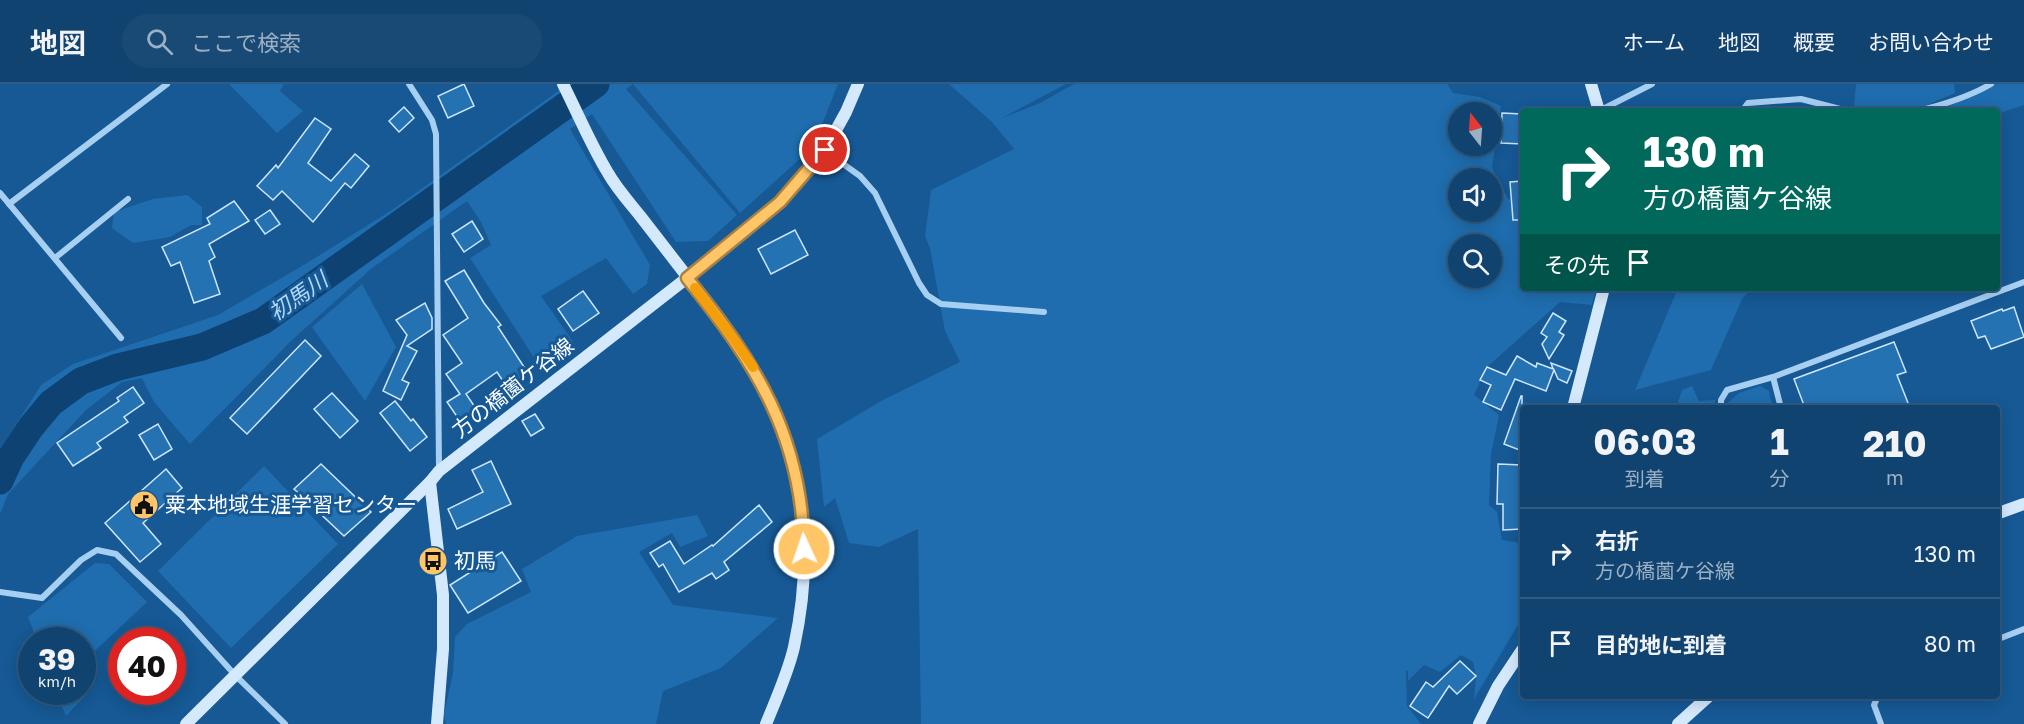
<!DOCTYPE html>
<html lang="ja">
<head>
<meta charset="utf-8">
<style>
  :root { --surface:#104370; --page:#194a75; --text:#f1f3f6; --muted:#9cb0c3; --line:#305c83 }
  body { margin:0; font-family:"Golos Text","Noto Sans JP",sans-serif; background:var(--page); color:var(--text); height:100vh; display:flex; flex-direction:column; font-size:22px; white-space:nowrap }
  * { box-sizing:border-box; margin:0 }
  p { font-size:20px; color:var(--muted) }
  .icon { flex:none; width:33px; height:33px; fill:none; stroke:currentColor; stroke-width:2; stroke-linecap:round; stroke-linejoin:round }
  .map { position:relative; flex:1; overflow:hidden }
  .sheet { position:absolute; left:1520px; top:321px; width:480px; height:294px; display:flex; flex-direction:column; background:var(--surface); border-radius:6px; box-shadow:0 3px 15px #0003,0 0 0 2px var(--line) }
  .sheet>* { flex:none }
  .banner { position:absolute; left:1520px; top:24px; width:480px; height:183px; border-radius:6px; box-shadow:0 3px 15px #0003,0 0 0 2px var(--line); background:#00695c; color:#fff; overflow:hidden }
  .needle { width:39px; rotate:343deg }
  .tools { position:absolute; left:1448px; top:18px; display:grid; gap:12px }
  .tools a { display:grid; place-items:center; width:54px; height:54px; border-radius:50%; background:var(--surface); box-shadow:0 3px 15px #0003,0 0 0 2px var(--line); font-size:30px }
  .speed { position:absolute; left:18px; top:543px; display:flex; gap:12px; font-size:30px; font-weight:700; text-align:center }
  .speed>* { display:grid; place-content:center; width:78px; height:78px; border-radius:50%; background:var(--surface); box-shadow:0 3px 15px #0003,0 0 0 2px var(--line); line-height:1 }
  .speed small { font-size:15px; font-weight:400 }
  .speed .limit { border:9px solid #d22; background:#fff; color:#111 }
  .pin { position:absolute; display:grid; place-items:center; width:51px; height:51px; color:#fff; margin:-26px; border:3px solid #fff; border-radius:50%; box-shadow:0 2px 6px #0007 }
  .me { position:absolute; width:66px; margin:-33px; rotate:357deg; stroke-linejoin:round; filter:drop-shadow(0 0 4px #0008) }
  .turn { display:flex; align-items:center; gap:21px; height:126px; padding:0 24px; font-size:27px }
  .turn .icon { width:78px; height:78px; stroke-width:2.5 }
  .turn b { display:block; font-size:42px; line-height:51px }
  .then { display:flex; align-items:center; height:57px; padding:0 24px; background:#0003; gap:12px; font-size:22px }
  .eta { display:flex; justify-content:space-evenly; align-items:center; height:102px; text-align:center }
  .eta b { font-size:36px; font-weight:700; line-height:42px }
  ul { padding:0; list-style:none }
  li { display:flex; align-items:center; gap:18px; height:90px; padding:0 24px; border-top:2px solid var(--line) }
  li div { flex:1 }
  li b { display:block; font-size:22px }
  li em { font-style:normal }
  header { display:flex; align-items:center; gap:36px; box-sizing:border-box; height:84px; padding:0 30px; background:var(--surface); border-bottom:2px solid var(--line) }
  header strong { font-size:28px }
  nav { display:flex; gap:33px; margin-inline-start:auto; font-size:21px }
  .search { width:420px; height:54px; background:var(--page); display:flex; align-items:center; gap:15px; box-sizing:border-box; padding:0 21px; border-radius:33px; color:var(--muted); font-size:22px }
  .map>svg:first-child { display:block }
</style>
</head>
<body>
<header>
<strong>地図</strong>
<div class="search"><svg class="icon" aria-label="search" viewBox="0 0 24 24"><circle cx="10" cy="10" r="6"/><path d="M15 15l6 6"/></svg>ここで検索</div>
<nav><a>ホーム</a><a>地図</a><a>概要</a><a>お問い合わせ</a></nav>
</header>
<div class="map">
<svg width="2024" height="640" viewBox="0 0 2024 640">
  <rect width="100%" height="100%" fill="#165995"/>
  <!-- green -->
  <g fill="#1f6dae" fill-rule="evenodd">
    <polygon points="229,0 284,0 280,7 303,27 277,49"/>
    <polygon points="568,0 838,0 813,63 740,129 633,0 626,5 737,131 708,157 676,158 592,30 570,45 650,181 647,200 633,210 606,174 541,212 574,259 538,280 470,174 491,161 481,138 467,117 372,184 291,257 190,360 154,318 142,294 122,298 86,326 8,410 0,430 0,366 41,301 73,280 218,231 307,179 392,126"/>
    <path d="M 949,0 L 1066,0 L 1000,35 L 1040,19 L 1074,0 L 1447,0 L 1453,9 L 1480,13 L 1501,22 L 1492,84 L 1508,115 L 1522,117 L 1522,204 L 1596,204 L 1592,221 L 1560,218 L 1487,283 L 1474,311 L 1499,331 L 1491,370 L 1489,421 L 1497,428 L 1502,456 L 1516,458 L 1522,463 L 1522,534 L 1474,615 L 1476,592 L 1473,578 L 1461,571 L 1440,588 L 1424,581 L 1408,597 L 1408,586 L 1406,587 L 1407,622 L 1421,640 L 921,640 L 918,445 L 879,463 L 849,459 L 835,414 L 824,423 L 817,355 L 883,316 L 960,278 L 945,247 L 930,164 L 925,152 L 931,106 L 1014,65 L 992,38 ZM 1458,28 L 1491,28 L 1491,62 L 1458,62 ZM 1458,94 L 1491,94 L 1491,128 L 1458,128 ZM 1458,160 L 1491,160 L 1491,194 L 1458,194 Z"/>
    <polygon points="1856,0 1954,0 1955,9 1913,27 1893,27 1854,23"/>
    <polygon points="1994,0 2024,0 2024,21 1997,30 1996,27 1916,27 1976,10"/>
    <polygon points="187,111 202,123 202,141 191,141 170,153 133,159 112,144 114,128 153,115"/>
    <polygon points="362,200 396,263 365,317 312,243"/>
    <polygon points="1678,204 1752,204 1742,215 1711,286 1635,306"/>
    <polygon points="1692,302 1699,317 1715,316 1715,324 1676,324 1682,306"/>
    <polygon points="1760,302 1769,307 1773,324 1726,324 1725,321 1739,309"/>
    <polygon points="264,382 338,460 231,564 158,487"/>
    <polygon points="697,431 708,452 680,463 672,449 639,468 673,521 778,534 721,584 663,607 656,640 446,640 444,630 453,589 455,553 467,540 531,508 522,485 577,452"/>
    <polygon points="95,479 109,480 147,518 83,578 82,556 37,556 28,533"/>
    <polygon points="83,605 87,610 66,632 56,608 82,608"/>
  </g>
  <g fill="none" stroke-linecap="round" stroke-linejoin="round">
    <!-- river -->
    <polyline stroke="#0e4272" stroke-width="27" points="0,397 11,373 31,343 51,319 81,297 118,283 202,263 263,237 596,0"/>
  </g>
  <!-- building -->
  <g fill="#2572b3" stroke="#cee7fc" stroke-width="1.5">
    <polygon points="464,0 474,22 448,34 438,12"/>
    <polygon points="404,23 414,34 399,48 389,37"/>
    <polygon points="1502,29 1522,30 1522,60 1501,59"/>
    <polygon points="315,34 331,45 308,79 331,97 355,70 369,82 351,104 345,99 313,138 282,107 273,116 257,102 276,81 278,84"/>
    <polygon points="1522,97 1522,136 1513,136 1510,98"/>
    <polygon points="234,117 249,137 209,160 215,173 209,177 220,210 194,219 180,178 171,182 162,163 210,140 207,134"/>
    <polygon points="270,126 280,140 265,150 255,136"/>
    <polygon points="472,137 483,155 464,168 452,150"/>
    <polygon points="795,146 808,171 771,190 758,165"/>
    <polygon points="464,186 484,219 501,241 498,243 528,289 507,303 497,288 466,310 477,326 460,337 447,318 460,310 446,290 462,279 443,251 468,234 445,197"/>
    <polygon points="583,207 599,229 573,247 558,225"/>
    <polygon points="425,219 432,234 432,245 407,262 417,267 402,296 409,299 401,316 383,307 407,251 396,236"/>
    <polygon points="2014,223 2024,253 1991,265 1985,252 1978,254 1971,237 2002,225 2003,227"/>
    <polygon points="1553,229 1566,237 1559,248 1564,251 1549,275 1542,260 1547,253 1541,249"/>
    <polygon points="305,256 321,272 247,350 230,334"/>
    <polygon points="1894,258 1906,288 1897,291 1910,324 1805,324 1794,295"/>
    <polygon points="1517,272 1536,283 1537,279 1553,285 1551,279 1572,287 1567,299 1558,295 1554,286 1546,307 1515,295 1501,326 1483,318 1491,301 1480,296 1487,283 1506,291"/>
    <polygon points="133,303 144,319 124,333 128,338 97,359 101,364 73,382 57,359 119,317 117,314"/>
    <polygon points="332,309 358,337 340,354 314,325"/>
    <polygon points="1521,312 1522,312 1522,367 1504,360"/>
    <polygon points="395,317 411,337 413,335 427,353 410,367 380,329"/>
    <polygon points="535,330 544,344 531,352 522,337"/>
    <polygon points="158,340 172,365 154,376 139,351"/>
    <polygon points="491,377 511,420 457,445 448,425 483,408 472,386"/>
    <polygon points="321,380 371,428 344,452 294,405"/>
    <polygon points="1498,380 1522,381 1522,445 1503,446 1503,420 1497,420"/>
    <polygon points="166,385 182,404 143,439 161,460 140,478 105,439"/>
    <polygon points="759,421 772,438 724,478 729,486 716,495 712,489 679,508 663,480 659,483 650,469 670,457 684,480 712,461 713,462"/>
    <polygon points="502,468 521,497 468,529 450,501"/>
    <polygon points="1460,577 1476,592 1457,610 1449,602 1428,634 1410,622 1426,598 1433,603"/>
  </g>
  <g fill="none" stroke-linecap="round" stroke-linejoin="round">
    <!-- street -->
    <g stroke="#a7cff1" stroke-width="6">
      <polyline points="409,0 432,36 436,50 439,385"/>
      <polyline points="1599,27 1652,0"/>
      <polyline points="1742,27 1748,19 1801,15 1848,27"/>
      <path d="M 1917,27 C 1943,21 1967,14 1991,0"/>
      <polyline points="825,67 860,92 875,109 919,199 927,211 941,220 1044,228"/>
      <polyline points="0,109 121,254"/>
      <polyline points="9,120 167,0"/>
      <polyline points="55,174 128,115"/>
      <polyline points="1773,293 1781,324"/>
      <polyline points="1721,324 1721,316 1727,306 1773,293 2024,198"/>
      <polyline points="0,508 42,514 81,476 97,466 116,470 181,531 235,591 285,640"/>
      <polyline points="1996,556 2024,545"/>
      <polyline points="1878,612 1874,621 1881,640"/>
    </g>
    <!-- secondary -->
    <g stroke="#d5e9fc" stroke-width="12">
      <path d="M 563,0 C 578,30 591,61 608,89 C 617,105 630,119 641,133 C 665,164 689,195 713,226 C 793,330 822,434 794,563 C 788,589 776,615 766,640"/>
      <polyline points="1591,0 1599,27"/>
      <polyline points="1573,324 1604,204"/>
      <polyline points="430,398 443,511 443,565 437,640"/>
      <polyline points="1996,430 2024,420"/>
      <polyline points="186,640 430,398 439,387 687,194 780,118 825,66 846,28 858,0"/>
      <polyline points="1479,640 1498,602 1522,566"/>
      <polyline points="1678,640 1709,612"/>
    </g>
  </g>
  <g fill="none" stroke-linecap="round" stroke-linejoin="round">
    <!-- route casing -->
    <g stroke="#a68043" stroke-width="15">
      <path id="route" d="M 804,465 C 802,352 756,279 687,194 L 780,118 L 825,66"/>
    </g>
    <!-- route -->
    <use href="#route" stroke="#ffc567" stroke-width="10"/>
    <!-- slow -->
    <polyline stroke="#f59e0b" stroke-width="10" points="695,204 733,254 753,283"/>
  </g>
  <!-- icons -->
  <defs>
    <g id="civic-disc" transform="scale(1.5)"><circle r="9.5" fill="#ffc567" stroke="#165995"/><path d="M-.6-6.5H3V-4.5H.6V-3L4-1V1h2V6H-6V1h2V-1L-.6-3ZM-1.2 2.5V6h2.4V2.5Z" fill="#111"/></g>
    <g id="bus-disc" transform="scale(1.5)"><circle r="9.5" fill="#ffc567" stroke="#165995"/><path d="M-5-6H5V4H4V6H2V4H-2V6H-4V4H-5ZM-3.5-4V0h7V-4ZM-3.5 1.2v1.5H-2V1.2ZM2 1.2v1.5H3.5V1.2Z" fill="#111"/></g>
  </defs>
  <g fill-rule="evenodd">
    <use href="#civic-disc" x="144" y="421"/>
    <use href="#bus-disc" x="433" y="477"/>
  </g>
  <g text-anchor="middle" stroke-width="6" stroke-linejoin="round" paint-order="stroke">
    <!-- street labels -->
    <g font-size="21" fill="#fff" stroke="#165995">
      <text transform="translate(513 304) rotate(-38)" y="7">方の橋薗ケ谷線</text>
    </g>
    <!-- poi labels -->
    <g font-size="21" fill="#fff" stroke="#165995" text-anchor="start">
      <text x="165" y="428">粟本地域生涯学習センター</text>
      <text x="454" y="484">初馬</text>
    </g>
    <!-- water labels -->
    <g font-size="22" font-style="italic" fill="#b3d9f8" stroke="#165995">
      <text transform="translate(298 212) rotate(-35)" y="8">初馬川</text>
    </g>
  </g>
</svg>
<div class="tools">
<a><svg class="needle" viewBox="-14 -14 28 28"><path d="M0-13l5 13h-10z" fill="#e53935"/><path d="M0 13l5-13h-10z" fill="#9cb0c3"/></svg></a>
<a><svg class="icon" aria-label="sound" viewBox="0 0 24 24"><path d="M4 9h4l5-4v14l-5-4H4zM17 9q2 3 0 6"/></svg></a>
<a><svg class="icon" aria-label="search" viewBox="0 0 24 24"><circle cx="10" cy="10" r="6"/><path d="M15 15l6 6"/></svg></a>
</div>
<div class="speed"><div>39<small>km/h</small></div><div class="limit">40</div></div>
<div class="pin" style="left:825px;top:66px;background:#d93025"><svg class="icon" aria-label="arrive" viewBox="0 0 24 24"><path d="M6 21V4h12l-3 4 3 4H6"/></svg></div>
<svg class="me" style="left:804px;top:465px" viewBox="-20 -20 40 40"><circle r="17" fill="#ffc567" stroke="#fff" stroke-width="3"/><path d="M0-11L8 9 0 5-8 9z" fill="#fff"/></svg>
<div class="banner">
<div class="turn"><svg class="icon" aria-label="right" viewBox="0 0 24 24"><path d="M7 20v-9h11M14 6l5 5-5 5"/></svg><div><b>130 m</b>方の橋薗ケ谷線</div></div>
<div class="then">その先<svg class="icon" aria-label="arrive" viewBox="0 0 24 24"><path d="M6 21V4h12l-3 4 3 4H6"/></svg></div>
</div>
<section class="sheet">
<div class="eta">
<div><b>06:03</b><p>到着</p></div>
<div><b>1</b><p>分</p></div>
<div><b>210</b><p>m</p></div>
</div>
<ul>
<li><svg class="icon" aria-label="right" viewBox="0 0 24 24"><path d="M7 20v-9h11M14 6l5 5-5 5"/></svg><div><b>右折</b><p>方の橋薗ケ谷線</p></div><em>130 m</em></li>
<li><svg class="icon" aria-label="arrive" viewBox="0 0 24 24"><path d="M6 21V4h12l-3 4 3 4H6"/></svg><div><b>目的地に到着</b></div><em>80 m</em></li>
</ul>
</section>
</div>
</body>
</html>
